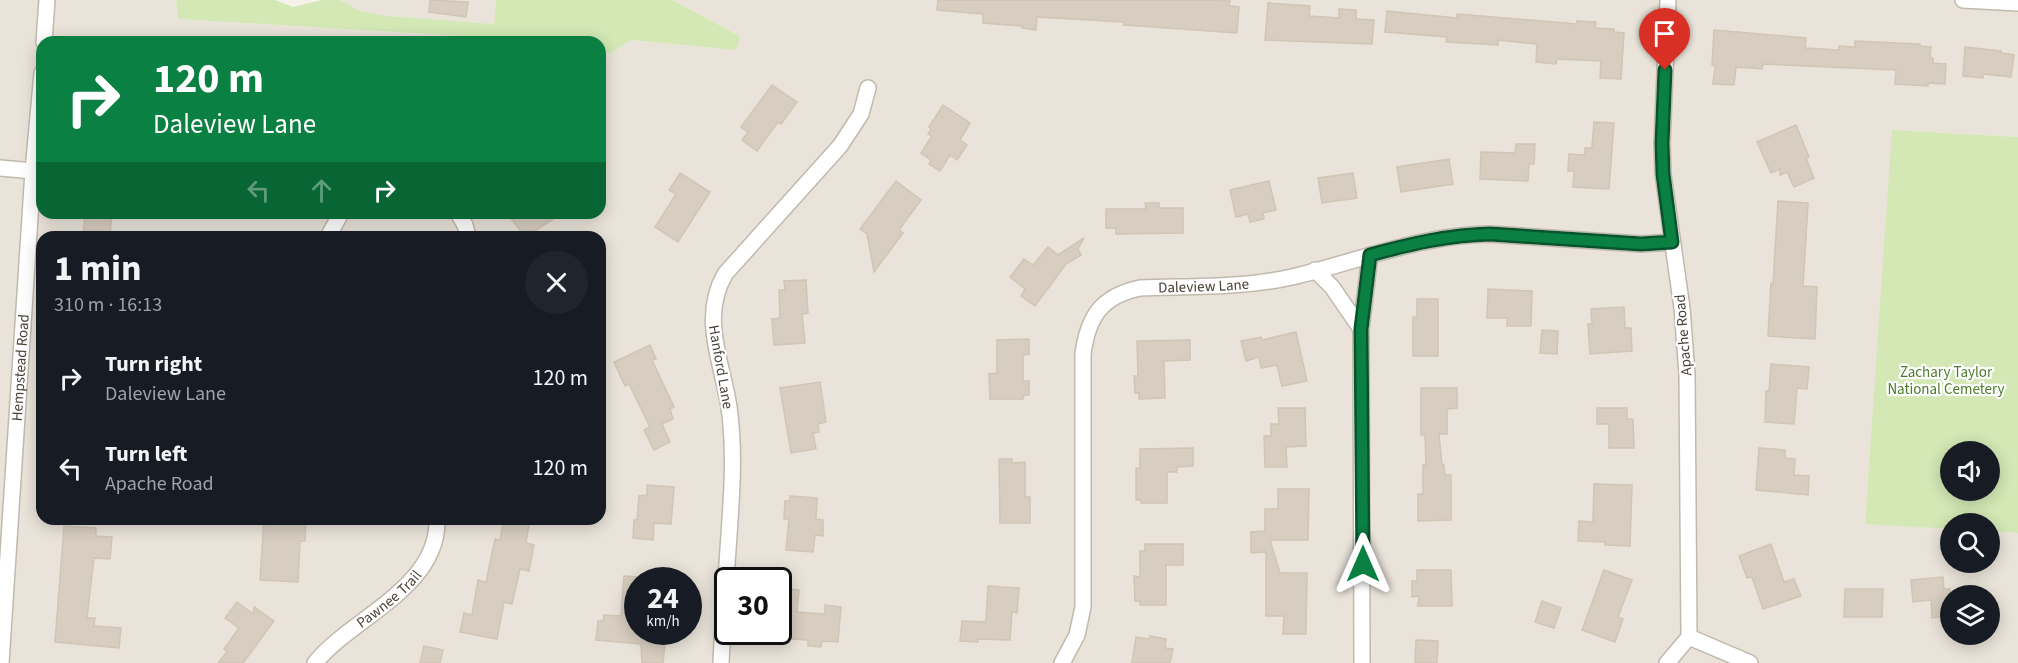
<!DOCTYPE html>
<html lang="en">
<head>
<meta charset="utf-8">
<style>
  :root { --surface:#171b24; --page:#20242c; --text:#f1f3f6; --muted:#9ea1a6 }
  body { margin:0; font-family:"Source Sans 3",sans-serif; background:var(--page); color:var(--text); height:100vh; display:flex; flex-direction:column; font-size:22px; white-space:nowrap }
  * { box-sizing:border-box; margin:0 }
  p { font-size:20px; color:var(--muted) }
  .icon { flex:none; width:33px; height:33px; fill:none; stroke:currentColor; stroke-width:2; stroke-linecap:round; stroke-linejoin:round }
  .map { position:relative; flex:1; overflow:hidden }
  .panel { position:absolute; left:36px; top:231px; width:570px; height:294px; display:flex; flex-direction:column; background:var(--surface); border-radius:18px; box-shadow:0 3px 15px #0003 }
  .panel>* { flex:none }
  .hud { position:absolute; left:36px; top:36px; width:570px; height:183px; border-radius:18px; box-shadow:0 3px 15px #0003; background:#0b8043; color:#fff; overflow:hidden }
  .tools { position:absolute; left:1940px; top:441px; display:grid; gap:12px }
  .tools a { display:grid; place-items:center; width:60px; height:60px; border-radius:50%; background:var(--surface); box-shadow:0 3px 15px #0003; font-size:30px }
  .speed { position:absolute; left:624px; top:567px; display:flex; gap:12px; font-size:30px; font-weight:700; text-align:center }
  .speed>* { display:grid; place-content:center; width:78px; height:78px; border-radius:50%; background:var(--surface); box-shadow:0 3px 15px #0003; line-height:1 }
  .speed small { font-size:15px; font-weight:400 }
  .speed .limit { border:3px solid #111; border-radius:9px; background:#fff; color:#111 }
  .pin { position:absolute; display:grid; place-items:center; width:51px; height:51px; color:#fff; margin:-62px -26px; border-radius:50% 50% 50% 0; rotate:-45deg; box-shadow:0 0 6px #0007 }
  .pin .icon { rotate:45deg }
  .me { position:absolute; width:66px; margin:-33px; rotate:0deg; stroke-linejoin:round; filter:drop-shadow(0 0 4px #0008) }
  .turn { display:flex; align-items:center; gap:21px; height:126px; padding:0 18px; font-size:27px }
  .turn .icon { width:78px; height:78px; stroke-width:2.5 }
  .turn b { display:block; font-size:42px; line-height:51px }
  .lanes { display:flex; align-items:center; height:57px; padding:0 18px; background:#0003; justify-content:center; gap:30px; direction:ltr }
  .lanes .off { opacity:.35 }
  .round { display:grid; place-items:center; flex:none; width:63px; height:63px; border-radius:32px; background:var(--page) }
  .headline { display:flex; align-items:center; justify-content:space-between; height:102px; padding:0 18px }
  h1 { font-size:36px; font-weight:700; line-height:45px }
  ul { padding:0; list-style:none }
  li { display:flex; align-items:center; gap:18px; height:90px; padding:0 18px }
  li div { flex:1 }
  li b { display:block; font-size:22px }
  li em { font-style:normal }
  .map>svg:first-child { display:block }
</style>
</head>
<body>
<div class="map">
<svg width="2018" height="663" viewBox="0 0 2018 663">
  <rect width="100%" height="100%" fill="#f5f2eb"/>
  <!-- residential -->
  <g fill="#e9e3d9" fill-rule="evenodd">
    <path d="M 0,0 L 176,0 L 178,19 L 461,36 L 500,42 L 42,42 L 42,213 L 600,213 L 600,53 L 612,53 L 629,40 L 735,50 L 739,35 L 672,0 L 2018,0 L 2018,137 L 1893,130 L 1865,523 L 1950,529 L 1950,562 L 1989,562 L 1989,531 L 2018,533 L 2018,663 L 0,663 ZM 42,237 L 600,237 L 600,519 L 42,519 ZM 638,580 L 688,580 L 688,632 L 638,632 ZM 728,580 L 778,580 L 778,632 L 728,632 ZM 1950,596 L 1989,596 L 1989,634 L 1950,634 Z"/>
    <polygon points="340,0 496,0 494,24 388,16 360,11"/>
  </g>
  <!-- green -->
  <g fill="#d3e8b5" fill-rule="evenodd">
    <polygon points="176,0 275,0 293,7 322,0 340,0 360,11 388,16 494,24 496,0 672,0 740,36 736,50 630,40 612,53 600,53 600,42 500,42 461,36 178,19"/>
    <path d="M 1892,130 L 2018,137 L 2018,533 L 1989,531 L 1989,524 L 1950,524 L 1950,529 L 1865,524 ZM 1950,452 L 1989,452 L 1989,490 L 1950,490 Z"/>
  </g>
  <!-- building -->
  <g fill="#d7cdc0" stroke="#d1c5b4" stroke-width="1.5">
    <polygon points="430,0 468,2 466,17 429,12"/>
    <polygon points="938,0 1214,0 1230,1 1229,6 1239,7 1237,33 1139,26 1124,25 1124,22 1037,17 1036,30 1022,28 1022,26 983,23 983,14 937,10"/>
    <polygon points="1268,3 1310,6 1309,16 1339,18 1339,9 1356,10 1356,19 1374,20 1372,44 1265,40"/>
    <polygon points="1387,11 1457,18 1457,14 1577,24 1577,21 1596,22 1595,28 1614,29 1614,32 1624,33 1621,79 1600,78 1601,61 1557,59 1556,64 1536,62 1537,44 1498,40 1498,45 1446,42 1447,37 1385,32"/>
    <polygon points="1714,30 1806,38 1805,48 1839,50 1839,46 1855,47 1855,41 1920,44 1920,46 1931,47 1930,58 1933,58 1933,63 1946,64 1945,84 1928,83 1928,86 1895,84 1896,70 1763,64 1762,69 1736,67 1734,85 1713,84 1715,66 1712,65"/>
    <polygon points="1965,47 2001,51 2001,53 2014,55 2011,77 1983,74 1983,78 1963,76"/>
    <polygon points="772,85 797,102 781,124 778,122 757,151 742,140 748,132 741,127"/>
    <polygon points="943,105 970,123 960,140 967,145 957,160 950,155 940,171 929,164 931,160 921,153 932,136 928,134 931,129 929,127"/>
    <polygon points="1594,122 1614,123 1609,189 1573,187 1574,171 1568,171 1569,154 1585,155 1585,148 1592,148"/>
    <polygon points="1796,125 1809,157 1806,158 1814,178 1794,187 1787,172 1780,175 1780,169 1771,173 1757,142"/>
    <polygon points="1516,144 1535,144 1534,164 1529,164 1528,181 1480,179 1481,152 1515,153"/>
    <polygon points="1449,159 1453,184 1401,192 1397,167"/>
    <polygon points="680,173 710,192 678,242 655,227 676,194 669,190"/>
    <polygon points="1353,173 1357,198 1322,203 1318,178"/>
    <polygon points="896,181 921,200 899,230 903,233 874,272 867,234 860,229"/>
    <polygon points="1269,181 1276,210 1263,213 1264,219 1250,222 1248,214 1236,217 1230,190"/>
    <polygon points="1778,201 1808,203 1803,286 1817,287 1815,339 1768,336 1771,283 1773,284"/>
    <polygon points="1145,203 1159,203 1159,208 1183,208 1183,233 1116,234 1116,228 1106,228 1106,209 1146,209"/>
    <polygon points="85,213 112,213 110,235 83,237"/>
    <polygon points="523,213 563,213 525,237 512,220"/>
    <polygon points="1084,238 1078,249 1081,255 1066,264 1035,306 1021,296 1025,289 1010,277 1024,259 1033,265 1048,247 1058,255"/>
    <polygon points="806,280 808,313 802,314 805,343 774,345 772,319 780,318 779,290 785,290 784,281"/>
    <polygon points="1488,289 1532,291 1531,326 1507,326 1507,318 1487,318"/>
    <polygon points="1417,299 1438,299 1438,356 1413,356 1413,317 1417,317"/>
    <polygon points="1624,307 1625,328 1631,328 1632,351 1590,354 1588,324 1592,324 1591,309"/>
    <polygon points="1542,330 1558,331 1557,354 1540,353"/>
    <polygon points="1296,332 1307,381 1282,386 1277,365 1261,368 1259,357 1246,361 1241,341 1261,337 1262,340"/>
    <polygon points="1029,339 1029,354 1023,355 1023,381 1029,381 1029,395 1024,395 1023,399 990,399 989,374 997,373 997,340"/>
    <polygon points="1190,340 1190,360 1164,361 1165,398 1139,399 1139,393 1135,393 1134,376 1138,376 1137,341"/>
    <polygon points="650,345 656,359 652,360 674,407 670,409 673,419 662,424 670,442 654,450 644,430 650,427 629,384 625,386 614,362"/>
    <polygon points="1771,364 1809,367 1807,389 1797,388 1794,424 1765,422 1766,391 1769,391"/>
    <polygon points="820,382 826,422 818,424 819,432 813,433 816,449 791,453 780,388"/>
    <polygon points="1421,388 1457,388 1457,408 1447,409 1447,434 1439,434 1442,465 1444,465 1445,475 1451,475 1451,520 1418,521 1418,494 1423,494 1423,465 1426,465 1425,435 1421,435"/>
    <polygon points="1278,408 1305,408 1306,446 1286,447 1287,467 1265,467 1264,436 1271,436 1271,424 1279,424"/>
    <polygon points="1597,408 1627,408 1627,419 1633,419 1634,448 1609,448 1609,424 1597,424"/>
    <polygon points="1193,448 1193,466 1177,467 1177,472 1167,472 1167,503 1141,503 1141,500 1136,500 1136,468 1140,468 1140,449"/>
    <polygon points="1759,448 1785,450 1785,458 1795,459 1794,475 1809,476 1808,495 1756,490"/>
    <polygon points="999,459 1012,459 1012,463 1025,462 1025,497 1030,497 1030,523 1000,523"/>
    <polygon points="1594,484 1632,485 1630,546 1605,545 1605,542 1578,541 1579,521 1593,522"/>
    <polygon points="647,485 674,487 671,524 654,523 653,540 633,538 634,520 637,520 639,496 647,495"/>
    <polygon points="1278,489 1309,489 1308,540 1270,540 1280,573 1307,573 1306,634 1283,634 1284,616 1266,616 1266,552 1251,553 1251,532 1265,531 1265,509 1278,509"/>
    <polygon points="790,496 817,498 816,519 823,520 823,536 815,535 813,552 786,550 789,519 784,519 785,501 790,501"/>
    <polygon points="264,519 306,519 305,541 300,541 298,582 260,580"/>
    <polygon points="504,519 530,519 526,543 534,545 529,571 520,569 512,604 504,602 497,639 460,632 464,613 472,615 478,580 486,582 495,539 500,540"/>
    <polygon points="64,526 96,528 96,536 112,537 110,559 94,558 87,618 95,618 94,626 121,628 119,648 55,642"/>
    <polygon points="1145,544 1183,544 1183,565 1166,565 1166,605 1140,605 1140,601 1135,601 1134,576 1140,577 1140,551 1145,551"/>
    <polygon points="1771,544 1784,582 1794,579 1801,596 1763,609 1752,577 1747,578 1739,556"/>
    <polygon points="1417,570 1451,570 1452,606 1418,606 1419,596 1412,597 1412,581 1417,581"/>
    <polygon points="1604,570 1632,580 1618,617 1623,619 1615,642 1582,630"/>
    <polygon points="624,576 638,577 638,632 666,632 663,663 642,663 641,644 596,640 598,621 603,621 604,615 621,616"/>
    <polygon points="1943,577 1944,589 1950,589 1950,616 1932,618 1931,600 1913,602 1911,580"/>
    <polygon points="988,586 1019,588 1017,613 1012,612 1010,640 978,639 978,642 960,641 962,621 986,622"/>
    <polygon points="781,588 799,590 797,612 825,614 825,605 841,607 838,642 822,641 821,647 808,646 808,640 778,638"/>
    <polygon points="1845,589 1883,589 1882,617 1844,617"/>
    <polygon points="1542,601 1561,608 1554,628 1535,622"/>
    <polygon points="237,602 253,614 254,607 274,621 243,663 218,663 227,652 224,649 239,628 225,618"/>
    <polygon points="1150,636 1166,639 1165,648 1173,649 1170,663 1132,663 1136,637 1149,639"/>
    <polygon points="1416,640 1438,641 1437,663 1415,663"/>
    <polygon points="424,646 443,650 440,663 420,663"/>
  </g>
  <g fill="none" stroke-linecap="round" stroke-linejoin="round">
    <!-- minor casing -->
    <g stroke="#c1b9ad" stroke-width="18">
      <g id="minor">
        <polyline points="1963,0 2018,3"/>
        <polyline points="44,42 47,0"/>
        <polyline points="0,168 33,171"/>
        <polyline points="458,213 465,225 468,237"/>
        <polyline points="328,237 341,213"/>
        <polyline points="1315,270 1332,287 1361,329"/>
        <polyline points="1689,637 1750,663"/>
        <path id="s1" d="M 1,663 L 33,171 L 42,73"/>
        <path id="s2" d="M 315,663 C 352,617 439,588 437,519"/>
        <path d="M 721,663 C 723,620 726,578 729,535 C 732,492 735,450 729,407 C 722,361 700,318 725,274 L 840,146 L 861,114 L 868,88"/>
        <path id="s3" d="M 1062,663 L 1077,635 L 1083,607 L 1083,354 C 1088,316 1102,296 1140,288 C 1190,286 1243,288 1292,277 C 1359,261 1420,235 1490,234 L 1641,244 L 1672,242"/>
        <polyline points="1362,663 1361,329 1370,255"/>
        <polyline points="1667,663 1689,637 1687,374 1682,308 1663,174 1662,143 1668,0"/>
      </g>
    </g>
    <!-- minor -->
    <use href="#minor" stroke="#fff" stroke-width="15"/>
  </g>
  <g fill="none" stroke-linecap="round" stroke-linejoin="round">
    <!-- route casing -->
    <g stroke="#07532c" stroke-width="15">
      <path id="route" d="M 1363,564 L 1361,329 L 1370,255 C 1410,244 1448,235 1490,234 L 1641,244 L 1672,242 L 1663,174 L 1662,143 L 1665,70"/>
    </g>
    <!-- route -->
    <use href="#route" stroke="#0b8043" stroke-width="10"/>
  </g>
  <g text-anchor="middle" stroke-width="4.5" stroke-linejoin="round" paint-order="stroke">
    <!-- street labels -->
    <g font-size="15" fill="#494239" stroke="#fff">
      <text dy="5" stroke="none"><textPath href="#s3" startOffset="472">Daleview Lane</textPath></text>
      <text transform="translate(1683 335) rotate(-95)" y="5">Apache Road</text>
      <text transform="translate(721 367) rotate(80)" y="5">Hanford Lane</text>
      <text dy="5" stroke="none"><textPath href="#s1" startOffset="296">Hempstead Road</textPath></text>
      <text dy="5" stroke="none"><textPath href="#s2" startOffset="98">Pawnee Trail</textPath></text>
    </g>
    <!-- park labels -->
    <g font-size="15" fill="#4d7b2c" stroke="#fff">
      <text x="1946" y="377">Zachary Taylor<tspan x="1946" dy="17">National Cemetery</tspan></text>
    </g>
  </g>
</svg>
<div class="tools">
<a><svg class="icon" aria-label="sound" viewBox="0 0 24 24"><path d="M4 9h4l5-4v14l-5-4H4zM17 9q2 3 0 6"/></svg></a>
<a><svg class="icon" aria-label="search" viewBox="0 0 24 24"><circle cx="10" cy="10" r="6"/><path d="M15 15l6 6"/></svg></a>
<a><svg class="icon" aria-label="layers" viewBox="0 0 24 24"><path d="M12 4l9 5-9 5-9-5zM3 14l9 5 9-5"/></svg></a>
</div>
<div class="speed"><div>24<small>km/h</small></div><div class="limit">30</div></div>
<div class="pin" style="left:1665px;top:70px;background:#d93025"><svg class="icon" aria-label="arrive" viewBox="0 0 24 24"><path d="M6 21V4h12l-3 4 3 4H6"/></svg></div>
<svg class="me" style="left:1363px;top:564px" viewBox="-20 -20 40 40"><path d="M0-17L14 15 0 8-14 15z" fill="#0b8043" stroke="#fff" stroke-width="4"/></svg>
<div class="hud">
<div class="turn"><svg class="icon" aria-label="right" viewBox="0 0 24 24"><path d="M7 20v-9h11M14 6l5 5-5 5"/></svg><div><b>120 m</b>Daleview Lane</div></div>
<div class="lanes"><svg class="icon off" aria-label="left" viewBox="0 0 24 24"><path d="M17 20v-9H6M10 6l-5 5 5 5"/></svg><svg class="icon off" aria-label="ahead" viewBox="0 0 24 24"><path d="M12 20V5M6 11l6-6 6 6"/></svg><svg class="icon" aria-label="right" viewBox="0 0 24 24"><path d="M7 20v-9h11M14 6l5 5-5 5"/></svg></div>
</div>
<section class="panel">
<div class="headline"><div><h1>1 min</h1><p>310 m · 16:13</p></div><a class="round"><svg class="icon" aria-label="close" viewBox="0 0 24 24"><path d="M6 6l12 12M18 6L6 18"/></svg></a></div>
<ul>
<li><svg class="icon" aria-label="right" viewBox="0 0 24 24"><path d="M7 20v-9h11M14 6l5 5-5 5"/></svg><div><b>Turn right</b><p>Daleview Lane</p></div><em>120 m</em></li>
<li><svg class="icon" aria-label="left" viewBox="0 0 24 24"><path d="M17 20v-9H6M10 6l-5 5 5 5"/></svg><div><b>Turn left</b><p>Apache Road</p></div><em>120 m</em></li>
</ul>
</section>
</div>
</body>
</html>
